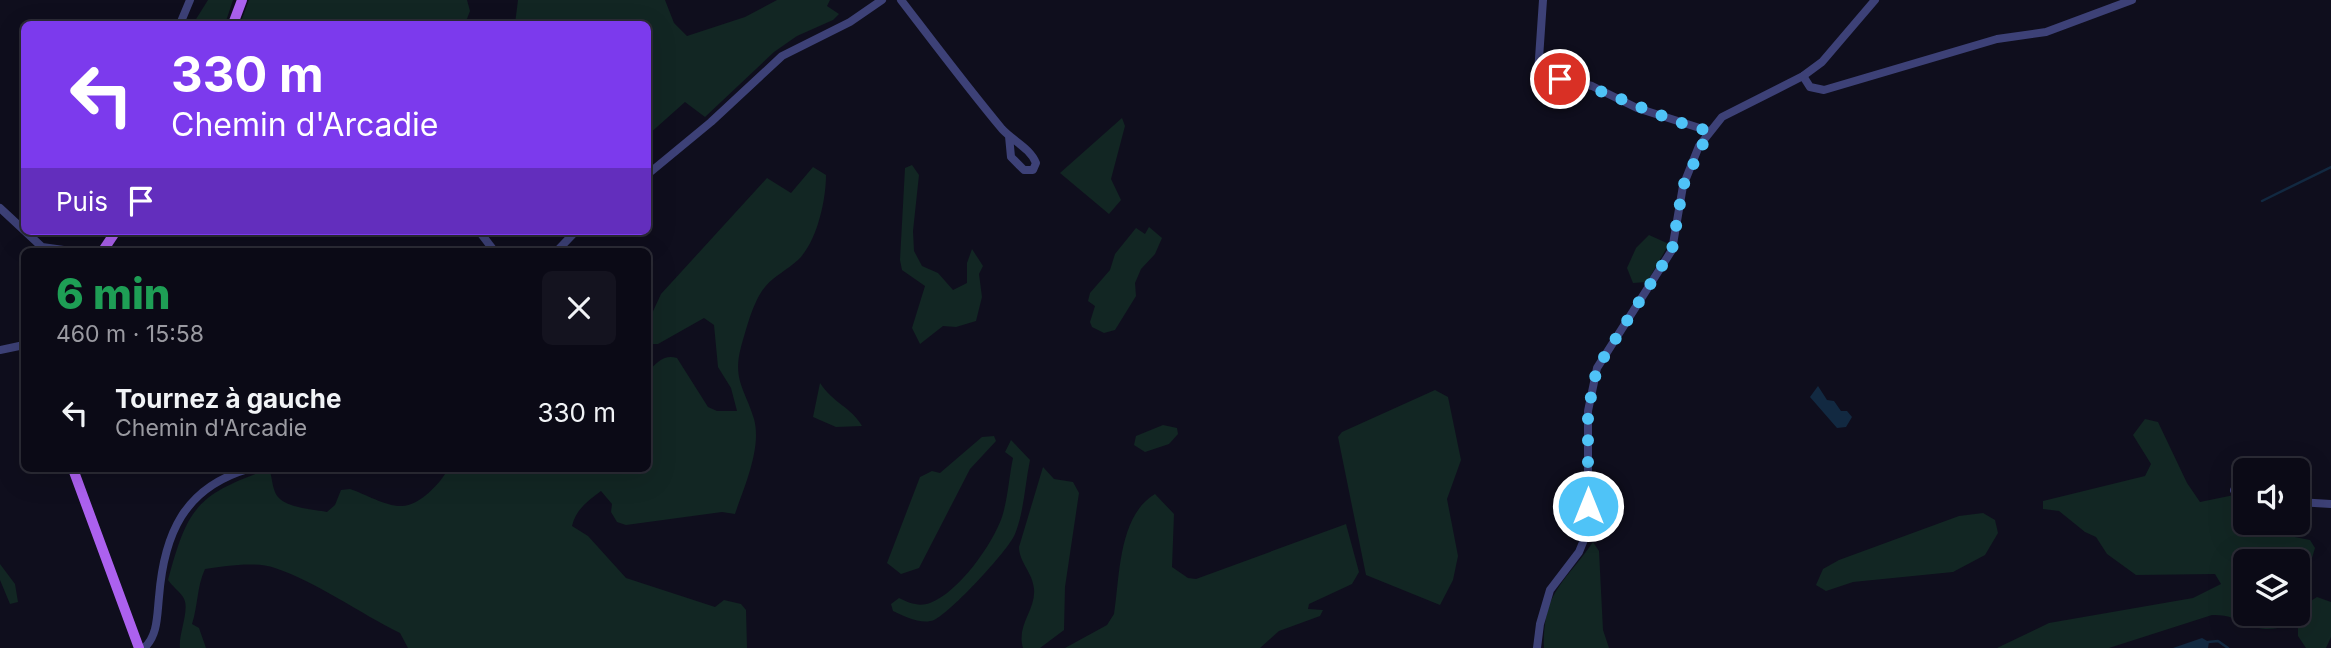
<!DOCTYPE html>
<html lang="fr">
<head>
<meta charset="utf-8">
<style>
  :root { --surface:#0b0a16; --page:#14131f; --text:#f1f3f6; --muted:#9a9aa1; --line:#2b2b35 }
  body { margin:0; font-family:Inter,sans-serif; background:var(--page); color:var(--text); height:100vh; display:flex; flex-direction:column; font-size:26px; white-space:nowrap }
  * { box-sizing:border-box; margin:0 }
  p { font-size:23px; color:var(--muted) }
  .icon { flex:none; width:38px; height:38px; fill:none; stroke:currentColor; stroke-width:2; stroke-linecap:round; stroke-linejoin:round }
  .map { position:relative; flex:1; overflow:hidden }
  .drawer { position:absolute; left:21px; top:248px; width:630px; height:224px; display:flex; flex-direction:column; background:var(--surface); border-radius:10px; box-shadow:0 7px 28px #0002,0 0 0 2px var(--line) }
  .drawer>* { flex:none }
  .hud { position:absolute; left:21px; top:21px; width:630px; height:214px; border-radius:10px; box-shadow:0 7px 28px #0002,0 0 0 2px var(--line); background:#7c3aed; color:#fff; overflow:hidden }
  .fabs { position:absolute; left:2233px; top:458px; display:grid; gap:14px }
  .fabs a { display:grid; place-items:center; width:77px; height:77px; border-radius:10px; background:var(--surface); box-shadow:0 7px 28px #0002,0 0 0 2px var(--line); font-size:35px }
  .pin { position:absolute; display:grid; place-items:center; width:60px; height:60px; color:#fff; margin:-30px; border:4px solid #fff; border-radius:50%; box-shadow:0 2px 7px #0007 }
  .me { position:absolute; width:77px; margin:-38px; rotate:0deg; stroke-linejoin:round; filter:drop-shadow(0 0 5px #0008) }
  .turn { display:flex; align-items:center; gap:24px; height:147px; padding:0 35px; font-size:32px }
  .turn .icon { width:91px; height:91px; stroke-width:2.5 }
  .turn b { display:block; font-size:49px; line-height:60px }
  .then { display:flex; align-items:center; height:66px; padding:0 35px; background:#0003; gap:14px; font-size:26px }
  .round { display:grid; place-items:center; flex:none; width:74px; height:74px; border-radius:10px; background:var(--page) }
  .overview { display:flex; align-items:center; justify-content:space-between; height:119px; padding:0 35px }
  h1 { font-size:42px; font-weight:800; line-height:52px; color:#1e9e55 }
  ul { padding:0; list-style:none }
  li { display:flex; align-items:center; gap:21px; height:91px; padding:0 35px }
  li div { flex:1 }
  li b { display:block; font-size:26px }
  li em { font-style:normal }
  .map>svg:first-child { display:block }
</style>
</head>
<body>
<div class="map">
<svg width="2331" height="648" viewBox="0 0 2331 648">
  <rect width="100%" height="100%" fill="#0f0e1d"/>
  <!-- green -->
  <g fill="#122623">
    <polygon points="208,0 233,0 225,24 193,24"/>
    <polygon points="249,0 467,0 470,11 465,24 240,24"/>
    <polygon points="518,0 665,0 674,23 687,36 745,17 777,0 830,0 827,6 839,14 833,20 797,36 774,52 705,117 685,102 648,135 648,24 515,24"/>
    <polygon points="1122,118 1125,126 1111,179 1121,200 1109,214 1060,173"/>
    <polygon points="912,165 919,175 913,231 914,251 922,266 938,273 953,290 967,283 967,263 972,249 983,266 979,274 982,297 976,321 956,327 943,326 920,344 912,328 925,286 902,270 900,260 905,168"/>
    <path d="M 813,167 L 826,175 C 826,200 817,242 798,260 C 787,270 774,276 765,287 C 753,301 746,330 741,347 C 732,380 746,391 754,419 C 762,448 744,487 735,514 L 722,512 L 626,525 L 617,522 L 611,512 L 612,504 L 601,491 C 588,501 576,509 572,526 L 588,536 L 626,578 L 715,607 L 724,600 L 741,604 L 746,610 L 747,648 L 408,648 L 400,633 C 361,614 315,581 275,568 C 255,561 226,566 205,569 C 197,586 198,605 192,624 L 199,628 L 206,648 L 180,648 C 178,634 191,608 183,597 C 179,591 173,587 168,580 C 188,506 197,495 269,469 C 272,476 272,485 275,492 C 281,508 312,509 327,512 L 335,505 L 341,490 L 350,489 C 365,494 387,507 402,506 C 419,506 441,483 448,469 L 648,469 L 648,372 C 656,363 664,354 677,358 L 708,407 L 717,411 L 737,411 L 731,388 L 718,367 L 714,325 L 704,318 L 658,344 L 650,344 L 649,320 L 661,294 L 767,178 L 791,193 Z"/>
    <polygon points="1149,227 1162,238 1155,254 1141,269 1135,283 1136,296 1115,330 1104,333 1092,327 1090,322 1095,306 1088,301 1090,293 1110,270 1115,254 1136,228 1145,234"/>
    <polygon points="1649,235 1669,244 1647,282 1633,283 1627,268 1636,248"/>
    <path d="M 820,383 C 833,403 851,407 862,426 L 836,427 L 813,417 Z"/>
    <polygon points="1435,390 1448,397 1461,460 1447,499 1458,556 1453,580 1440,605 1366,575 1338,437 1342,432"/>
    <path d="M 2145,419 L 2158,422 L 2187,483 L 2200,502 L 2234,495 L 2245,498 L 2245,523 L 2263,523 L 2269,532 L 2310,540 L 2315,548 L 2312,558 L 2298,569 L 2298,562 L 2245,562 L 2245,614 L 2298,614 L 2298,609 L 2317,597 L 2331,602 L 2331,637 L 2326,648 L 2306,648 L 2298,636 L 2298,628 C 2288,624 2276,630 2265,629 C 2243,626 2236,614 2212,615 L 2109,648 L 1997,648 L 2049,623 L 2193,598 L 2221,584 L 2215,574 L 2136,575 L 2107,554 L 2096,537 L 2085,532 L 2059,511 L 2043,509 L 2043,501 L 2145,476 L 2151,464 L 2133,435 Z"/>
    <polygon points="1163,425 1177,428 1178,434 1169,444 1145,452 1134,445 1136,436"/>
    <polygon points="994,436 996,441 970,469 919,568 901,574 887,563 920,477 932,471 940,473 982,437"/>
    <path d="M 1011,440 L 1030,460 C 1025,484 1024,512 1015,534 C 1008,551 950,613 934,620 C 922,625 903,616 893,611 L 891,604 L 899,598 C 909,603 919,607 930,603 C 959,592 992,545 1002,517 C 1008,498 1009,477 1013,458 L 1005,452 Z"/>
    <path d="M 1043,467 L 1054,479 L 1073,482 L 1079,493 L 1065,587 L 1064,630 L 1040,648 L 1023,648 C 1016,625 1036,610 1034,589 C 1033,573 1019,562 1019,547 Z"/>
    <path d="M 1155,494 L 1174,514 L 1172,567 L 1188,578 L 1196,579 L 1346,524 L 1359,572 L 1352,584 L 1309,604 L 1308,609 L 1323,610 L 1320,616 L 1279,631 L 1260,648 L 1065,648 L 1107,625 L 1114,614 C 1120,577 1118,516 1155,494 Z"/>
    <polygon points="1983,513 1995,520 1998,533 1985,555 1953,572 1853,582 1826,591 1816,585 1823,569 1839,560 1959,516"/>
    <path d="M 1593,542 L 1599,551 L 1603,630 L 1609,648 L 1544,648 C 1543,591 1564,584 1593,542 Z"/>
    <polygon points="0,564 15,584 18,602 10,604 0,580"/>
  </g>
  <!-- water -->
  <g fill="#122941">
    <polygon points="1818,386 1827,400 1834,401 1841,411 1847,411 1852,417 1846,427 1837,428 1810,397"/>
    <polygon points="2202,638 2209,642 2208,648 2173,648"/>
  </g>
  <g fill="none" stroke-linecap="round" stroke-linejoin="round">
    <!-- stream -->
    <g stroke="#122941" stroke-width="2.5">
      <polyline points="2262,201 2331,167"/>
      <polyline points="2208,642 2218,641 2228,648"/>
    </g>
    <!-- minor -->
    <g stroke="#3d4177" stroke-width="8">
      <path d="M 901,0 C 934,43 967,87 1002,129 C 1013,141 1030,148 1036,163 L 1033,170 L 1024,170 L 1011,157 L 1009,136"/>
      <polyline points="1543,0 1538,73 1592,86 1637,108 1709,131"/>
      <polyline points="180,24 190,0"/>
      <polyline points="1803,76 1810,87 1824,90 1997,39 2046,32 2132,0"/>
      <polyline points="648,174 711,122 782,56 850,22 882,0"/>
      <polyline points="0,208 42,247 78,252"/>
      <polyline points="479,231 495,252"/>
      <polyline points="556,252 576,231"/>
      <polyline points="0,350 24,345"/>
      <polyline points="2234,490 2245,493"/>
      <polyline points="2298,502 2331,504"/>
      <path d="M 144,648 C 158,636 157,615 159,597 C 164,534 184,488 248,469"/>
      <polyline points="1537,648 1540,624 1550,590 1579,552 1588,530 1588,411 1597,368 1672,250 1683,186 1699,146 1722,117 1803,76 1822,62 1875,0"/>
    </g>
    <!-- major -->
    <g stroke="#ac61ef" stroke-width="10">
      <polyline points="233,24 242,0"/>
      <polyline points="102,252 116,231"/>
      <polyline points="73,469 139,648"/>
    </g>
  </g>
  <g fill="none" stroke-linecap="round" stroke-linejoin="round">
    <!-- route -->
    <path stroke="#4fc3f7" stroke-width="12" stroke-dasharray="0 21.6" d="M 1560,79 C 1612,91 1657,118 1709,131 L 1683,186 L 1672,250 L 1597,368 L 1588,411 L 1588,506"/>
  </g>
</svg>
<div class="fabs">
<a><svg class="icon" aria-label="sound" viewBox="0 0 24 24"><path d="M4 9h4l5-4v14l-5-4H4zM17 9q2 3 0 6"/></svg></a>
<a><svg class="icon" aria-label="layers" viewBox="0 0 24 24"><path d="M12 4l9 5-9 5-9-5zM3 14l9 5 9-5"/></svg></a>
</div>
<div class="pin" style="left:1560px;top:79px;background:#d93025"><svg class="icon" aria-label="arrive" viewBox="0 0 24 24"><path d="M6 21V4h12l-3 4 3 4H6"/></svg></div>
<svg class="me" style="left:1588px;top:506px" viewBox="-20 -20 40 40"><circle r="17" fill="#4fc3f7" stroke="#fff" stroke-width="3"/><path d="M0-11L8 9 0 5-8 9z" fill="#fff"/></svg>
<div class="hud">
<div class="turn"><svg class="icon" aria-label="left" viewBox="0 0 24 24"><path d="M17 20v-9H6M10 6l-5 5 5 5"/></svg><div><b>330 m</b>Chemin d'Arcadie</div></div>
<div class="then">Puis<svg class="icon" aria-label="arrive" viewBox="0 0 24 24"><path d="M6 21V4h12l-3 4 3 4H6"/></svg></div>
</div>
<section class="drawer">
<div class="overview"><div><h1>6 min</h1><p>460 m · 15:58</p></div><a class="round"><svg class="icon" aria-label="close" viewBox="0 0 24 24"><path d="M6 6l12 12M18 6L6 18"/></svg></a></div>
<ul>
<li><svg class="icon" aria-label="left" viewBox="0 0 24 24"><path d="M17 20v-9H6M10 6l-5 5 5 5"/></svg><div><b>Tournez à gauche</b><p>Chemin d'Arcadie</p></div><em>330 m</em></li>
</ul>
</section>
</div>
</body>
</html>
